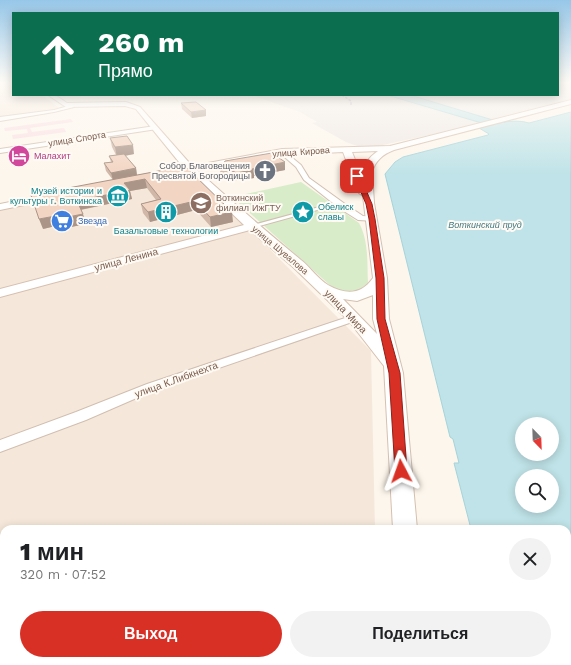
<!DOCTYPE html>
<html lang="ru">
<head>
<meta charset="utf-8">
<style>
  :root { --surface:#fff; --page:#f2f2f2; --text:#202124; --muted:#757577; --accent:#d93025 }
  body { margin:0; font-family:"Work Sans",sans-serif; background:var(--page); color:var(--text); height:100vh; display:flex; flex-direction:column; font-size:15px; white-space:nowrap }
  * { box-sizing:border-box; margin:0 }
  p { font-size:13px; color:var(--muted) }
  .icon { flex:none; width:22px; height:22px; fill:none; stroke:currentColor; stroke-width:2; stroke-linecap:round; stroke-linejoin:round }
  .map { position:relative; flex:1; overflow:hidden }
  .sheet { position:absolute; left:0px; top:525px; width:571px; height:140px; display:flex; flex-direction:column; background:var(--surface); border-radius:12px 12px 0 0; box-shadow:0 2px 10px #0003 }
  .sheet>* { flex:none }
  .banner { position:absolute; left:12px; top:12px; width:547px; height:84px; border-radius:0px; box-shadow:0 2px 10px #0003; background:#0b6e4f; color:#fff; overflow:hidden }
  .needle { width:26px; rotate:157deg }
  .buttons { position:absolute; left:515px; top:417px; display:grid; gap:8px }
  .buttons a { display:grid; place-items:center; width:44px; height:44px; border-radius:50%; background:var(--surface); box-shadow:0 2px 10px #0003; font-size:20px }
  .pin { position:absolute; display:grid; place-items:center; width:34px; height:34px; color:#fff; margin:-17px; border-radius:8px; box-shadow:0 2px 6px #0006 }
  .me { position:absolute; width:44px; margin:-22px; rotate:356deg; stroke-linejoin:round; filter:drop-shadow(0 0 3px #0008) }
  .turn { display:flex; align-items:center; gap:14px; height:84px; padding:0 20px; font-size:18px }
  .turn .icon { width:52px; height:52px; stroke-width:2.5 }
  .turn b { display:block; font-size:28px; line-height:34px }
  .round { display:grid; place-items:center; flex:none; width:42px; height:42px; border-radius:21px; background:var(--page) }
  .head { display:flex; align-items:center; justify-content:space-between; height:68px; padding:0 20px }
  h1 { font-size:24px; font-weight:800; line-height:30px }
  .button { display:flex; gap:8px; margin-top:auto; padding:8px 20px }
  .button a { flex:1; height:46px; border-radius:24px; background:var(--accent); color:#fff; font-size:16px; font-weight:800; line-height:46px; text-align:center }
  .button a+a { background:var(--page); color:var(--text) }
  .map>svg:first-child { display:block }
</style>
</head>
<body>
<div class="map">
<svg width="571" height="665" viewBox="0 0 571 665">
  <rect width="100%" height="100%" fill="#fdf6ec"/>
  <!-- residential -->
  <g fill="#f5e8da">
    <polygon points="0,82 13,82 13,95 42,95 59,108 0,117"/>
    <polygon points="190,169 371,351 375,529 4,529 4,661 417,661 419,665 0,665 0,207"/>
  </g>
  <!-- industrial -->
  <polygon fill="#efe9e4" points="558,82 571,82 571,99 500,117 500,120 378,146 357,146 346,142 312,123 317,122 300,112 251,95 558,95"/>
  <!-- medical -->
  <polygon fill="#fbdfe3" points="71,119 73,122 30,128 32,132 64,128 66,132 13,139 12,135 28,133 27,129 5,131 4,128"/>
  <!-- green -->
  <path fill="#d8ecc9" d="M 301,182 L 359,223 C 369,241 367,264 368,283 L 354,294 L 333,288 L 232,197 Z"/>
  <!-- water -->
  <g fill="#bfe3e8" stroke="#a5d3da" fill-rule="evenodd">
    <polygon points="387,95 410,95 496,121 485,124"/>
    <path d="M 571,112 L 571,665 L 539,665 L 537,661 L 567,661 L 567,529 L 471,529 L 454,463 L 459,463 L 453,439 L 450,437 L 385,174 L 395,162 L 403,157 L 488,135 L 489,134 L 479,128 C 494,124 513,118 529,123 ZM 522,424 L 552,424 L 552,454 L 522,454 ZM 522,476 L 552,476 L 552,506 L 522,506 Z"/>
  </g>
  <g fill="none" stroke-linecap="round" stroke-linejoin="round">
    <!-- pedestrian casing -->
    <g stroke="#d1beb0" stroke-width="2">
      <polygon id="pedestrian" points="334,203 339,204 252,228 249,226"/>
    </g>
    <!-- minor casing -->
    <g stroke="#d1beb0" stroke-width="2">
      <g id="minor">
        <polygon points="72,105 74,107 54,112 0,121 0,117 54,110"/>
        <polygon points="155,126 158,128 157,129 0,153 0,149"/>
        <polygon points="280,151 284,151 301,165 309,178 345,204 363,216 375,217 375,221 358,220 339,208 304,180 296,167 280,153"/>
        <polygon points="354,315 358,316 359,318 358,320 155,390 86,420 0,452 0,440 76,412 147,384"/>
        <polygon points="314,661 339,661 337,665 312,665"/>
      </g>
    </g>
    <!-- secondary casing -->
    <g stroke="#d6c0b0" stroke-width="2">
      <g id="secondary">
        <path d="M 48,95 L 55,95 L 67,103 L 126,102 L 140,107 L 192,166 L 282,149 L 390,146 L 571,100 L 571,104 L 394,150 C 383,154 375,161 372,172 L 374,203 L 387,278 L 389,319 L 403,373 L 417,529 L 393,529 L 384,366 L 349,321 L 293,267 L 250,230 L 0,297 L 0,289 L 244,225 L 188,172 L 180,172 L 178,170 L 180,168 L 183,167 L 136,109 L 125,106 L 66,107 ZM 378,151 C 369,157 362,166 362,177 L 352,152 ZM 343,152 L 359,193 L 363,196 L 373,278 C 361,295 346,295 328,285 C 318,279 310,267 301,260 C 266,231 231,201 197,170 L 282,155 ZM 373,295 L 373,319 L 377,334 L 343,299 L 357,301 Z"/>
        <polygon points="54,193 58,194 59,196 58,198 0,210 0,204"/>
        <polygon points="436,661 467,661 469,665 438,665"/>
      </g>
    </g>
    <!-- pedestrian -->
    <use href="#pedestrian" fill="#fff" fill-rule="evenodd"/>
    <!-- minor -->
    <use href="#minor" fill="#fff" fill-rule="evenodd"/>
    <!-- secondary -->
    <use href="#secondary" fill="#fff" fill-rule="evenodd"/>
    <!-- rail -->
    <polyline stroke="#b9a8c9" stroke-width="1.5" stroke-dasharray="2.5 1.5" stroke-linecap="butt" points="342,95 351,101 351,105"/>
  </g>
  <!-- wall -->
  <g fill="#d1b7a8">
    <polygon points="181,103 206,110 206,116 192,118 182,109"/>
    <polygon points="110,138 134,154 125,156 136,168 137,175 185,166 233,222 211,227 196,210 150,222 143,213 141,204 156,200 147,188 130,191 132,199 81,210 86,224 66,228 64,224 43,229 113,180 106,171 104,163 111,162 109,156 116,155 112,147"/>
    <polygon points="220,170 285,170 254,176 254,178 236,181 233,178 221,178"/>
  </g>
  <!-- shaded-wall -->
  <g fill="#aa9588">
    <polygon points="206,110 206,116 192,118 191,112"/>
    <polygon points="133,145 134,154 117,157 115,147"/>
    <polygon points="285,162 285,170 254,176 254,178 236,181 236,173 252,169"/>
    <polygon points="136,168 137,176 113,180 111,173"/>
    <polygon points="145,179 147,188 130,191 132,199 79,210 77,201 124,183"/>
    <polygon points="195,201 196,210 150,222 148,212"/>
    <polygon points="232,212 233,222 211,227 210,217"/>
    <polygon points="83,214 86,224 66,228 63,218"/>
    <polygon points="61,215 64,224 43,229 39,219"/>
  </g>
  <!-- building -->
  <g fill="#f3d5c3" stroke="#aa9588">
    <polygon points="196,102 206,110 191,112 181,103"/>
    <polygon points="127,136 133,145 115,147 110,138"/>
    <polygon points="272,153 285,162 252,169 253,170 236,173 233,171 220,170 225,161"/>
    <polygon points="124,154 136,168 111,173 104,163 113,162 109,156"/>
    <polygon points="185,166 232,212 210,217 195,201 148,212 141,204 161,199 145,179 124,183 130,190 77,201 83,214 63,218 61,215 39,219 31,195"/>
  </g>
  <!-- sky -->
  <linearGradient id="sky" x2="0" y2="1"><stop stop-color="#97c7e8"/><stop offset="0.47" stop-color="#fefbf6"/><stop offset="1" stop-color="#fefbf6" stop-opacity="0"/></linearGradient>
  <rect width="571" height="175" fill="url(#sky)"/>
  <!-- route -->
  <polygon fill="#d93025" stroke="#8d1f18" points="357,175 360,176 372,204 375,219 384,278 385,319 400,373 407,471 405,475 401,476 397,475 395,471 389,373 377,319 376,278 369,219 366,204 354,176"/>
  <!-- icons -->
  <defs>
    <g id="hotel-disc" transform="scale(1.15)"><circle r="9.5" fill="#d1479c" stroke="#fffaf3"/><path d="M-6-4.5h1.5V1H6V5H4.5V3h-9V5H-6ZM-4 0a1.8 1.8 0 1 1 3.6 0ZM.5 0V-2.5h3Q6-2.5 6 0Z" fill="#fff"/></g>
    <g id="church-disc" transform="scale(1.15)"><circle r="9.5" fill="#6b7280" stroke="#fffaf3"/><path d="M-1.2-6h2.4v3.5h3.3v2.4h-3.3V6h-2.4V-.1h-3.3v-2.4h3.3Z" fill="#fff"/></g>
    <g id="museum-disc" transform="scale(1.15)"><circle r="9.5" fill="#0f9aa8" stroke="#fffaf3"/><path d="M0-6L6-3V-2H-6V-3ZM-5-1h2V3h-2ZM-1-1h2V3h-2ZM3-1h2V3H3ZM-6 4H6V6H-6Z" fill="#fff"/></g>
    <g id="university-disc" transform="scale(1.15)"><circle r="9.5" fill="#8d6e63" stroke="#fffaf3"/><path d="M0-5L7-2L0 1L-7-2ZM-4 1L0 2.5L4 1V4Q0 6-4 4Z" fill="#fff"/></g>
    <g id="building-disc" transform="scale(1.15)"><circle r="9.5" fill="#0f9aa8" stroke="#fffaf3"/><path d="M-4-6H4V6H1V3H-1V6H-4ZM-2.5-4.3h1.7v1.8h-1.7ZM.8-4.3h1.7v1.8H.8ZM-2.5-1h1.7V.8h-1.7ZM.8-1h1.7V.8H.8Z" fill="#fff"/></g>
    <g id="sight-disc" transform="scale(1.15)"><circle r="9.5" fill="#0f9aa8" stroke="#fffaf3"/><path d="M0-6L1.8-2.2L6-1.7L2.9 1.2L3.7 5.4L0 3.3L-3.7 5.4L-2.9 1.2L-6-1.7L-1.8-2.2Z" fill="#fff"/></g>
    <g id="supermarket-disc" transform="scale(1.15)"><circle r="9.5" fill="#3f7fe0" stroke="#fffaf3"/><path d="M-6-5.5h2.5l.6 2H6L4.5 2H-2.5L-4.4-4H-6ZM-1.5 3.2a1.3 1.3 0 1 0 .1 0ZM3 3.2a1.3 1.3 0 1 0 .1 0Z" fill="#fff"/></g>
  </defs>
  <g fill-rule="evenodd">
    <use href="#hotel-disc" x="19" y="156"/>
    <use href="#church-disc" x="265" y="171"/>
    <use href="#museum-disc" x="118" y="196"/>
    <use href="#university-disc" x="201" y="203"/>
    <use href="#building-disc" x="166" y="212"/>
    <use href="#sight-disc" x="303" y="212"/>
    <use href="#supermarket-disc" x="62" y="221"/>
  </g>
  <g text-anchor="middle" stroke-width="4" stroke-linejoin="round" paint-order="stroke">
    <!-- far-street labels -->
    <g font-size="9" fill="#7a5c4d" stroke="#fffaf3">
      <text transform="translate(77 139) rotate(-9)" y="3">улица Спорта</text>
      <text transform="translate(301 152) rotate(-4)" y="3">улица Кирова</text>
      <text transform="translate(280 250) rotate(40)" y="3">улица Шувалова</text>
    </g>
    <!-- far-hotel labels -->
    <g font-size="9" fill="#b23c85" stroke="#fffaf3" text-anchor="start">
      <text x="34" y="159">Малахит</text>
    </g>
    <!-- far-worship labels -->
    <g font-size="9" fill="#5b616d" stroke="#fffaf3" text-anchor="end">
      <text x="250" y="169">Собор Благовещения<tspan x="250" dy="10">Пресвятой Богородицы</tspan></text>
    </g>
    <!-- far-culture labels -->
    <g font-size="9" fill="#0d838f" stroke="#fffaf3" text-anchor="end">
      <text x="102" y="194">Музей истории и<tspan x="102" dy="10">культуры г. Воткинска</tspan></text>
      <text x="318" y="210" text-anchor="start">Обелиск<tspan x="318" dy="10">славы</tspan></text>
      <text x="166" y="234" text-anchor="middle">Базальтовые технологии</text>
    </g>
    <!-- far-education labels -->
    <g font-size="9" fill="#785e54" stroke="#fffaf3" text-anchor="start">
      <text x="216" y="201">Воткинский<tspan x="216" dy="10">филиал ИжГТУ</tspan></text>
    </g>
    <!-- far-shop labels -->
    <g font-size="9" fill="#366cbe" stroke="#fffaf3" text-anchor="start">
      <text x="78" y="224">Звезда</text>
    </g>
    <!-- far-water labels -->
    <g font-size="9" font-style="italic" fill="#437c86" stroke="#fffaf3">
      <text x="485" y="228">Воткинский пруд</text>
    </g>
    <!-- street labels -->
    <g font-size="10" fill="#7a5c4d" stroke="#fffaf3">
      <text transform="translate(126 259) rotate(-15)" y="4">улица Ленина</text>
      <text transform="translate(346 311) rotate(46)" y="4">улица Мира</text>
      <text transform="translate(176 379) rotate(-20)" y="4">улица К.Либкнехта</text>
    </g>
  </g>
</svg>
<div class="buttons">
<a><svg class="needle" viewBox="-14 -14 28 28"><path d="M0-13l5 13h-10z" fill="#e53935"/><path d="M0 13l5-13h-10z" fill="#757577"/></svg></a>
<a><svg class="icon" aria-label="search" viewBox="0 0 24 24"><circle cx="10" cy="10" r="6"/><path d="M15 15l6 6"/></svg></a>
</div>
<div class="pin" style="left:357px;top:176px;background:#d93025"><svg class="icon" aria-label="arrive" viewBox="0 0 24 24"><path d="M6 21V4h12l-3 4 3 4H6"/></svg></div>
<svg class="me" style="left:401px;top:471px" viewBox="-20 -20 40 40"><path d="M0-17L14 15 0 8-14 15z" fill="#d93025" stroke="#fff" stroke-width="4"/></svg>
<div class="banner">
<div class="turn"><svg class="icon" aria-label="ahead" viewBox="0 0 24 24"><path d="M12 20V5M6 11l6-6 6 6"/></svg><div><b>260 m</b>Прямо</div></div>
</div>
<section class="sheet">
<div class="head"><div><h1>1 мин</h1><p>320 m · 07:52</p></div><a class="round"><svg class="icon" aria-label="close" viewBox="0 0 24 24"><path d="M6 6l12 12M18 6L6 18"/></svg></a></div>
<div class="button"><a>Выход</a><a>Поделиться</a></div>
</section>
</div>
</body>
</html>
